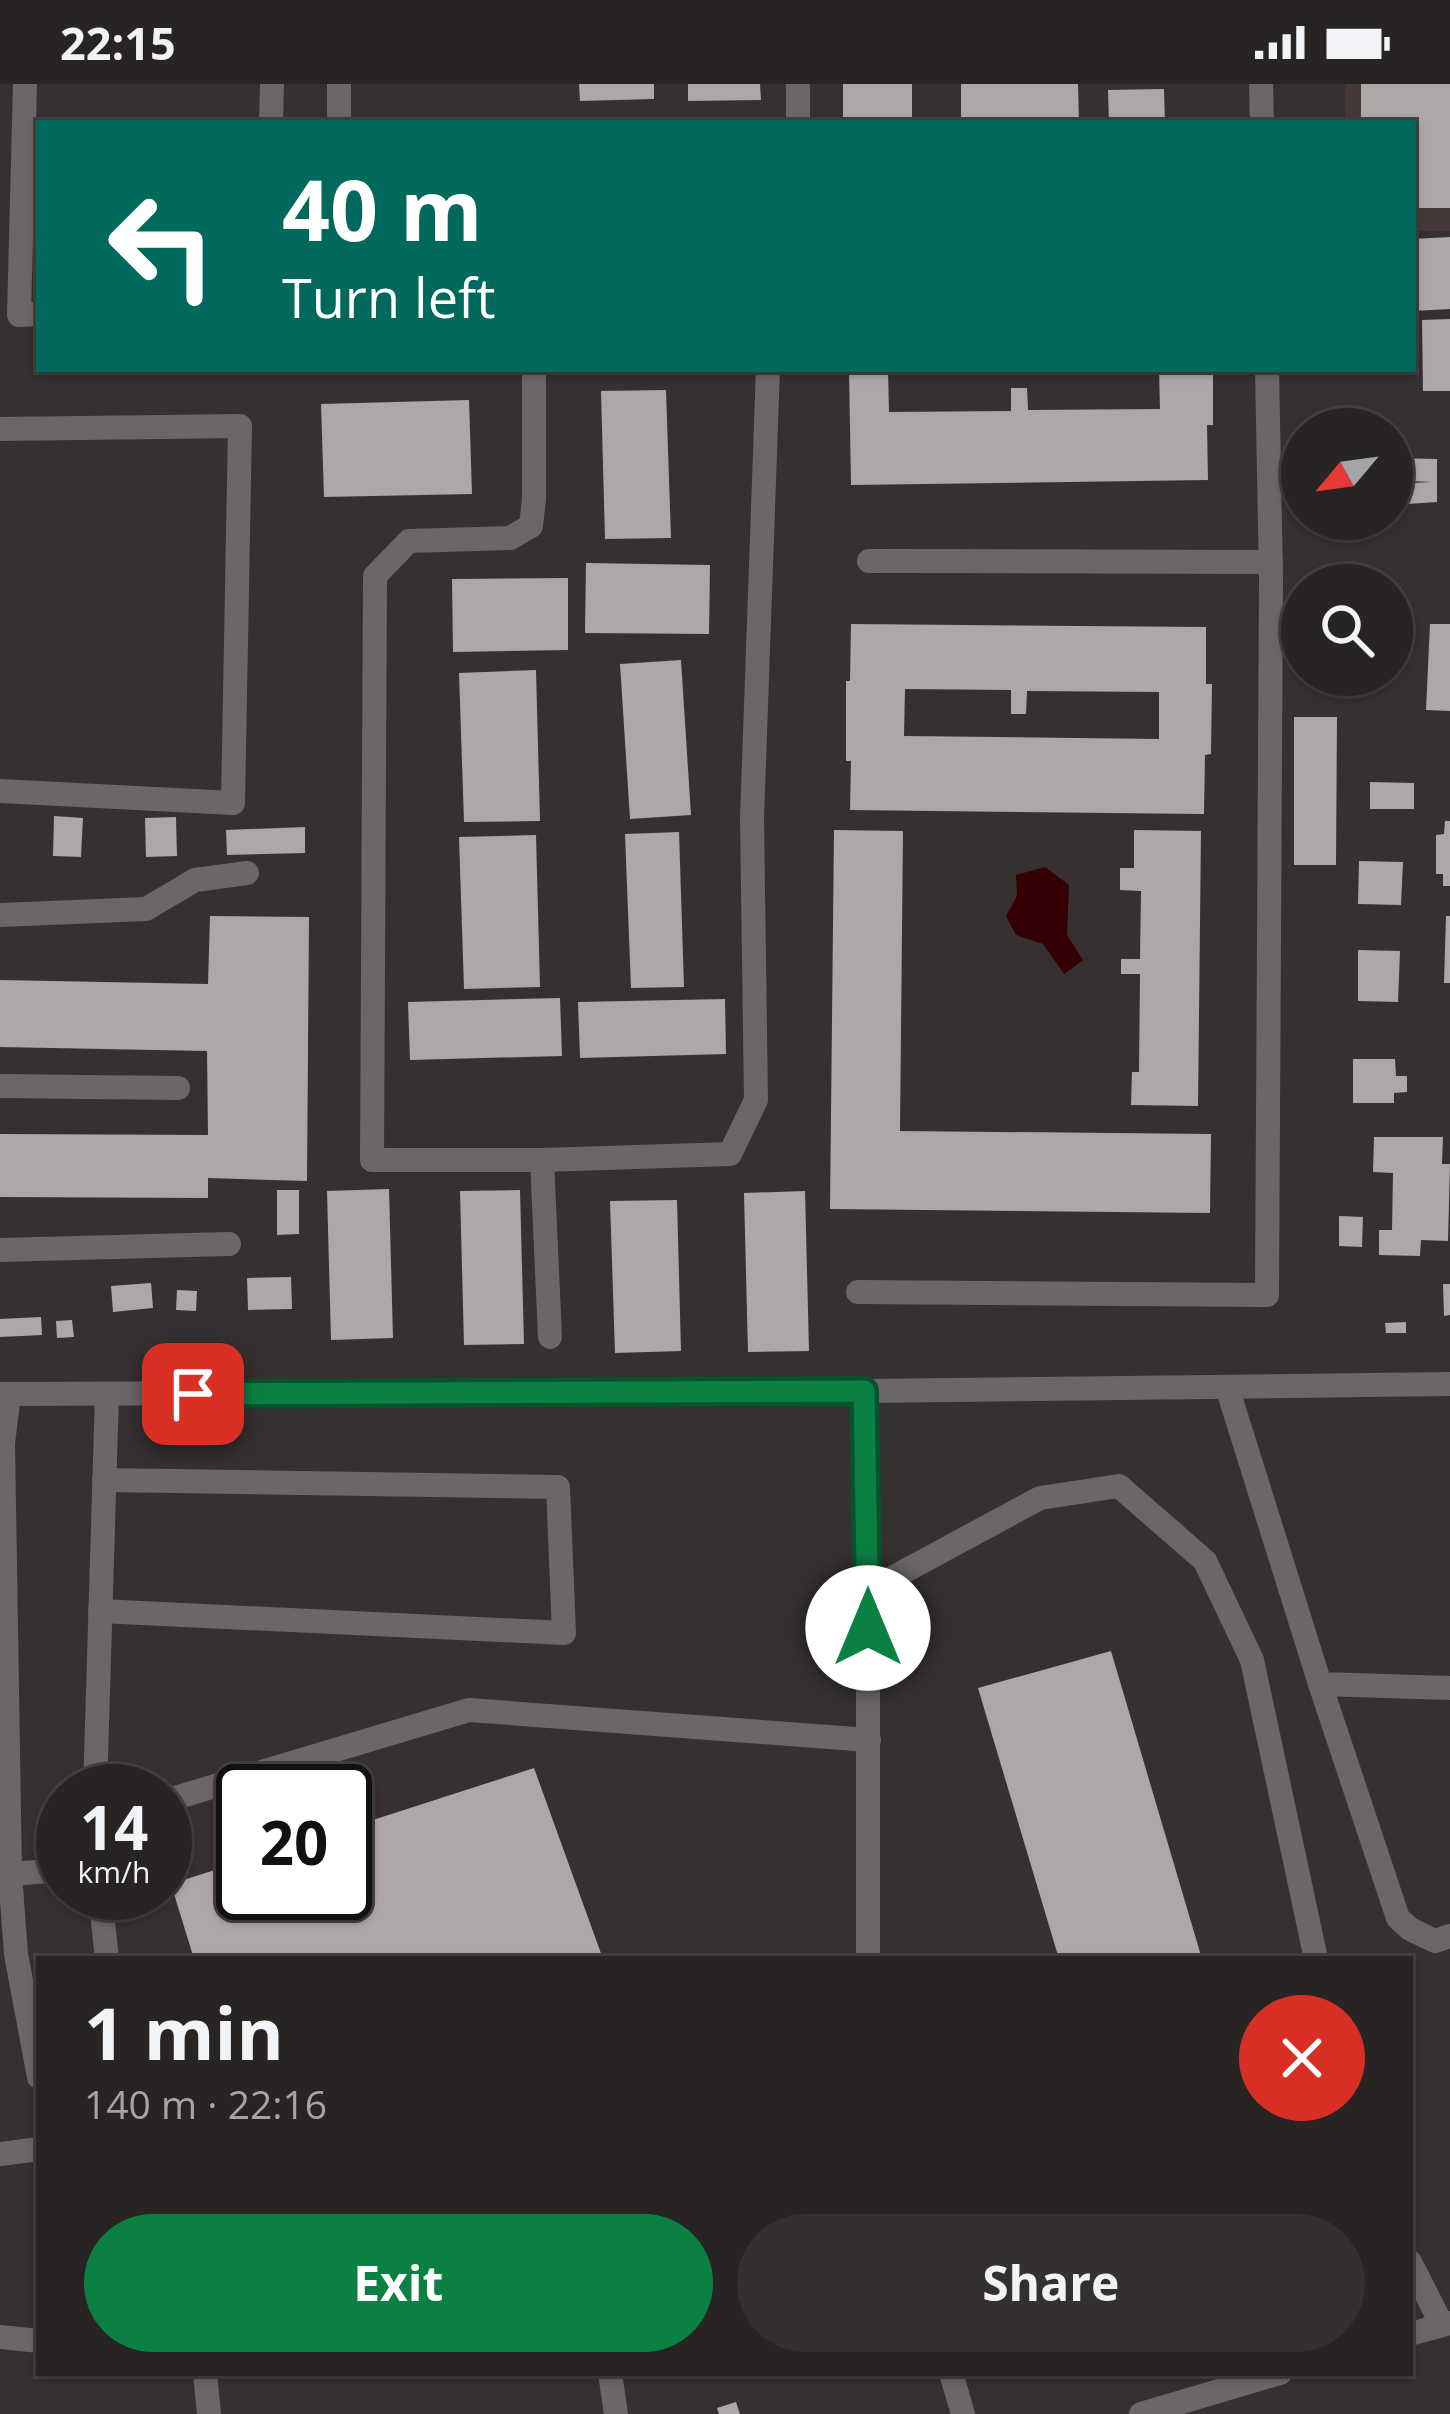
<!DOCTYPE html>
<html lang="en">
<head>
<meta charset="utf-8">
<style>
  :root { --surface:#282424; --page:#343031; --text:#f1f3f6; --muted:#a5a4a6; --line:#444141; --accent:#0b8043 }
  body { margin:0; font-family:"Open Sans",sans-serif; background:var(--page); color:var(--text); height:100vh; display:flex; flex-direction:column; font-size:45px; white-space:nowrap }
  * { box-sizing:border-box; margin:0 }
  p { font-size:39px; color:var(--muted) }
  .icon { flex:none; width:66px; height:66px; fill:none; stroke:currentColor; stroke-width:2; stroke-linecap:round; stroke-linejoin:round }
  .map { position:relative; flex:1; overflow:hidden }
  .drawer { position:absolute; left:36px; top:1872px; width:1377px; height:420px; display:flex; flex-direction:column; background:var(--surface); border-radius:0px; box-shadow:0 3px 9px #0004,0 0 0 3px var(--line) }
  .drawer>* { flex:none }
  .hud { position:absolute; left:36px; top:36px; width:1380px; height:252px; border-radius:0px; box-shadow:0 3px 9px #0004,0 0 0 3px var(--line); background:#00695c; color:#fff; overflow:hidden }
  .needle { width:78px; rotate:241deg }
  .controls { position:absolute; left:1281px; top:324px; display:grid; gap:24px }
  .controls a { display:grid; place-items:center; width:132px; height:132px; border-radius:50%; background:var(--surface); box-shadow:0 3px 9px #0004,0 0 0 3px var(--line); font-size:60px }
  .speed { position:absolute; left:36px; top:1680px; display:flex; gap:24px; font-size:60px; font-weight:700; text-align:center }
  .speed>* { display:grid; place-content:center; width:156px; height:156px; border-radius:50%; background:var(--surface); box-shadow:0 3px 9px #0004,0 0 0 3px var(--line); line-height:1 }
  .speed small { font-size:30px; font-weight:400 }
  .speed .limit { border:6px solid #111; border-radius:18px; background:#fff; color:#111 }
  .pin { position:absolute; display:grid; place-items:center; width:102px; height:102px; color:#fff; margin:-51px; border-radius:24px; box-shadow:0 6px 18px #0006 }
  .me { position:absolute; width:132px; margin:-66px; rotate:0deg; stroke-linejoin:round; filter:drop-shadow(0 0 9px #0008) }
  .turn { display:flex; align-items:center; gap:42px; height:252px; padding:0 48px; font-size:54px }
  .turn .icon { width:156px; height:156px; stroke-width:2.5 }
  .turn b { display:block; font-size:84px; line-height:102px }
  .round { display:grid; place-items:center; flex:none; width:126px; height:126px; border-radius:63px; background:var(--page) }
  .summary { display:flex; align-items:center; justify-content:space-between; height:204px; padding:0 48px }
  h1 { font-size:72px; font-weight:700; line-height:90px }
  .primary-button { display:flex; gap:24px; margin-top:auto; padding:24px 48px }
  .primary-button a { flex:1; height:138px; border-radius:72px; background:var(--accent); color:#fff; font-size:48px; font-weight:700; line-height:138px; text-align:center }
  .primary-button a+a { background:var(--page); color:var(--text) }
  .status { display:flex; justify-content:space-between; align-items:center; height:84px; padding:0 60px; background:var(--surface); direction:ltr }
  .status svg { height:33px; fill:currentColor }
  .map>svg:first-child { display:block }
</style>
</head>
<body>
<div class="status"><b>22:15</b><svg viewBox="0 0 49 12"><path d="M0 12V9h3v3zM5 12V6h3v6zM10 12V3h3v9zM15 12V0h3v12zM26 1h20v11H26zM47 4h2v5h-2z"/></svg></div>
<div class="map">
<svg width="1450" height="2330" viewBox="0 0 1450 2330">
  <rect width="100%" height="100%" fill="#363030"/>
  <!-- built -->
  <polygon fill="#463a39" points="1345,0 1450,0 1450,147 1413,147 1413,39 1345,39"/>
  <!-- water -->
  <polygon fill="#340004" points="1045,783 1069,801 1067,851 1083,876 1064,890 1043,860 1016,851 1006,832 1017,812 1016,791"/>
  <!-- building -->
  <g fill="#aea7a7" fill-rule="evenodd">
    <polygon points="579,0 654,0 654,15 580,17"/>
    <polygon points="688,0 760,0 761,16 688,17"/>
    <rect x="843" y="0" width="69" height="39"/>
    <polygon points="961,0 1078,0 1079,39 961,39"/>
    <polygon points="1361,0 1450,0 1450,124 1413,124 1413,39 1361,39"/>
    <polygon points="1164,5 1165,39 1109,39 1108,6"/>
    <polygon points="1450,153 1450,225 1413,227 1413,155"/>
    <polygon points="1450,235 1450,307 1423,307 1422,236"/>
    <polygon points="849,285 888,285 889,328 1011,327 1011,304 1027,304 1028,326 1160,325 1159,285 1213,285 1213,341 1207,341 1208,396 851,401"/>
    <polygon points="666,306 671,454 605,455 601,307"/>
    <polygon points="469,316 472,410 324,413 321,320"/>
    <polygon points="1392,374 1437,375 1437,418 1392,421 1392,400 1431,398 1392,396"/>
    <polygon points="586,479 710,481 709,550 585,549"/>
    <polygon points="568,494 568,566 453,568 452,495"/>
    <path d="M 851,540 L 1206,543 L 1206,600 L 1212,600 L 1211,670 L 1205,671 L 1204,730 L 850,726 L 851,677 L 846,677 L 846,597 L 850,597 ZM 905,605 L 1011,606 L 1011,630 L 1026,630 L 1027,607 L 1159,608 L 1159,655 L 904,652 Z"/>
    <polygon points="1430,540 1450,540 1450,627 1426,626"/>
    <polygon points="681,576 691,731 630,735 620,580"/>
    <polygon points="536,586 540,737 464,738 459,589"/>
    <polygon points="1294,633 1337,633 1336,781 1294,781"/>
    <polygon points="1370,698 1414,699 1414,725 1370,725"/>
    <polygon points="54,732 83,734 81,773 53,772"/>
    <polygon points="176,733 177,772 146,773 145,734"/>
    <polygon points="1445,737 1450,737 1450,802 1443,802 1443,790 1436,790 1436,751 1444,750"/>
    <polygon points="305,743 305,769 227,771 226,746"/>
    <polygon points="834,746 903,747 900,1047 1211,1050 1210,1129 830,1125"/>
    <polygon points="1134,746 1201,747 1198,1022 1131,1021 1132,988 1139,988 1140,890 1121,890 1121,875 1140,875 1141,807 1120,806 1120,784 1134,784"/>
    <polygon points="679,748 684,903 631,904 625,750"/>
    <polygon points="536,751 540,903 464,905 459,753"/>
    <polygon points="1359,777 1403,778 1401,821 1358,820"/>
    <polygon points="210,832 309,833 307,1097 208,1094 208,1114 0,1113 0,1050 208,1051 207,967 0,963 0,896 208,900"/>
    <polygon points="1446,832 1450,832 1450,899 1444,899"/>
    <polygon points="1358,866 1400,867 1398,918 1358,917"/>
    <polygon points="560,914 562,972 410,976 408,918"/>
    <polygon points="725,915 726,970 580,974 578,918"/>
    <polygon points="1353,975 1395,975 1396,992 1407,992 1407,1008 1394,1009 1394,1019 1353,1019"/>
    <polygon points="1374,1053 1443,1053 1442,1080 1450,1080 1448,1157 1421,1156 1420,1172 1379,1171 1379,1146 1392,1146 1393,1089 1373,1088"/>
    <polygon points="389,1105 393,1254 331,1256 327,1107"/>
    <polygon points="277,1106 299,1106 299,1150 277,1151"/>
    <polygon points="520,1106 524,1260 464,1261 460,1107"/>
    <polygon points="805,1107 809,1267 748,1268 744,1109"/>
    <polygon points="677,1116 681,1267 615,1269 610,1117"/>
    <polygon points="1339,1132 1363,1133 1362,1163 1339,1162"/>
    <polygon points="291,1193 292,1225 248,1226 247,1194"/>
    <polygon points="151,1199 153,1224 113,1228 111,1202"/>
    <polygon points="1443,1200 1450,1200 1450,1231 1444,1232"/>
    <polygon points="177,1206 197,1207 196,1227 176,1226"/>
    <polygon points="41,1233 42,1251 0,1253 0,1235"/>
    <polygon points="72,1236 74,1253 57,1254 56,1237"/>
    <polygon points="1406,1238 1406,1249 1386,1249 1385,1239"/>
    <polygon points="1111,1567 1202,1875 1059,1875 978,1604"/>
    <polygon points="534,1684 603,1875 194,1875 171,1800 243,1777 243,1809 345,1809 345,1745"/>
    <polygon points="736,2318 740,2330 719,2330 717,2324"/>
  </g>
  <g fill="none" stroke-linecap="round" stroke-linejoin="round">
    <!-- service -->
    <g stroke="#6d6666" stroke-width="24">
      <polyline points="25,0 19,231 39,230"/>
      <polyline points="1261,0 1262,39"/>
      <polyline points="271,39 272,0"/>
      <polyline points="339,39 339,0"/>
      <polyline points="798,39 798,0"/>
      <polyline points="534,285 534,415 531,442 510,454 409,457 375,492 372,1076 542,1076 730,1070 756,1016 752,734 768,285"/>
      <polyline points="0,345 240,342 233,719 0,707"/>
      <polyline points="869,477 1271,478"/>
      <polyline points="0,831 146,825 195,796 247,789"/>
      <polyline points="0,1002 178,1004"/>
      <polyline points="542,1076 550,1253"/>
      <polyline points="0,1166 229,1160"/>
      <polyline points="858,1208 1267,1211 1271,494 1267,285"/>
      <polyline points="1227,1303 1320,1600 1450,1604"/>
      <polyline points="864,1307 868,1507 868,1875"/>
      <polyline points="0,1310 864,1307 1450,1300"/>
      <polyline points="9,1310 3,1359 10,1790 16,1870 39,1993"/>
      <polyline points="868,1507 1040,1414 1119,1402 1205,1477 1252,1576 1316,1875"/>
      <polyline points="100,1527 564,1549 558,1403 104,1396"/>
      <polyline points="1320,1600 1398,1834 1410,1845 1435,1857 1450,1852"/>
      <polyline points="95,1707 107,1310"/>
      <polyline points="165,1717 469,1626 869,1656"/>
      <polyline points="10,1790 63,1786"/>
      <polyline points="100,1809 107,1875"/>
      <polyline points="0,2070 39,2065"/>
      <polyline points="1410,2178 1442,2241"/>
      <polyline points="1410,2250 1450,2239"/>
      <polyline points="0,2253 39,2257"/>
      <polyline points="205,2289 209,2330"/>
      <polyline points="610,2289 616,2330"/>
      <polyline points="951,2289 963,2330"/>
      <polyline points="1141,2330 1280,2289"/>
    </g>
  </g>
  <g fill="none" stroke-linecap="round" stroke-linejoin="round">
    <!-- route casing -->
    <g stroke="#07532c" stroke-width="30">
      <polyline id="route" points="193,1310 864,1307 868,1544"/>
    </g>
    <!-- route -->
    <use href="#route" stroke="#0b8043" stroke-width="21"/>
  </g>
</svg>
<div class="controls">
<a><svg class="needle" viewBox="-14 -14 28 28"><path d="M0-13l5 13h-10z" fill="#e53935"/><path d="M0 13l5-13h-10z" fill="#a5a4a6"/></svg></a>
<a><svg class="icon" aria-label="search" viewBox="0 0 24 24"><circle cx="10" cy="10" r="6"/><path d="M15 15l6 6"/></svg></a>
</div>
<div class="speed"><div>14<small>km/h</small></div><div class="limit">20</div></div>
<div class="pin" style="left:193px;top:1310px;background:#d93025"><svg class="icon" aria-label="arrive" viewBox="0 0 24 24"><path d="M6 21V4h12l-3 4 3 4H6"/></svg></div>
<svg class="me" style="left:868px;top:1544px" viewBox="-20 -20 40 40"><circle r="19" fill="#fff"/><path d="M0-13L10 11 0 6-10 11z" fill="#0b8043"/></svg>
<div class="hud">
<div class="turn"><svg class="icon" aria-label="left" viewBox="0 0 24 24"><path d="M17 20v-9H6M10 6l-5 5 5 5"/></svg><div><b>40 m</b>Turn left</div></div>
</div>
<section class="drawer">
<div class="summary"><div><h1>1 min</h1><p>140 m · 22:16</p></div><a class="round" style="background:#d93025;color:#fff"><svg class="icon" aria-label="close" viewBox="0 0 24 24"><path d="M6 6l12 12M18 6L6 18"/></svg></a></div>
<div class="primary-button"><a>Exit</a><a>Share</a></div>
</section>
</div>
</body>
</html>
